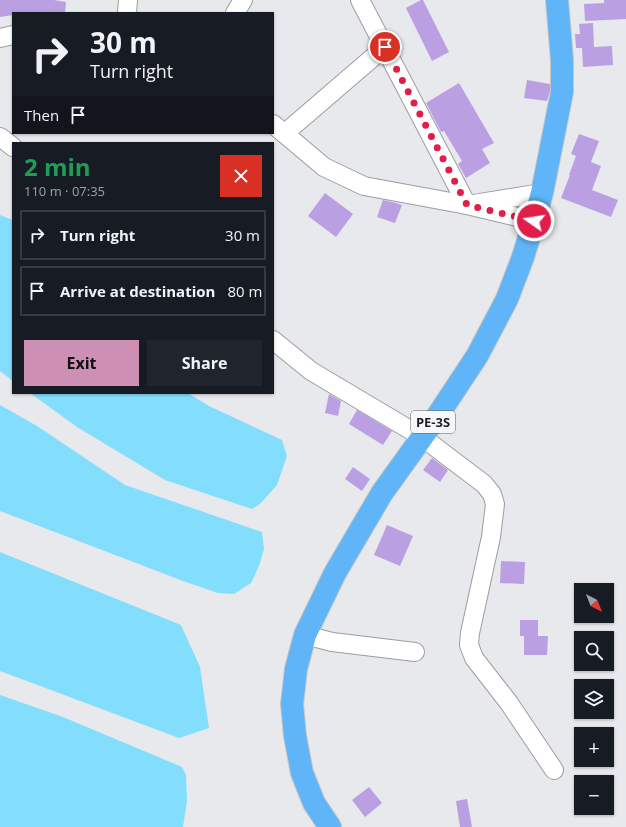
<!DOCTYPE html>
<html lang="en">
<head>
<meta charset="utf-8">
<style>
  :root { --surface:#171b24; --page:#20242c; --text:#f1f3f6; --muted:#9ea1a6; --line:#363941; --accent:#cd90b4 }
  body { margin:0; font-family:"Open Sans",sans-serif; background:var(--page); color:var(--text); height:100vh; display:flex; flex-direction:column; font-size:15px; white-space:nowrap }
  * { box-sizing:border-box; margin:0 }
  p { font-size:13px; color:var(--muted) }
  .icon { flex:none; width:22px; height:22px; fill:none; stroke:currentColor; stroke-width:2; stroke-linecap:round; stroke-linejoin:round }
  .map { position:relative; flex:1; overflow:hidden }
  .panel { position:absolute; left:12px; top:142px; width:262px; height:252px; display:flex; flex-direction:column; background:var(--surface); border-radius:0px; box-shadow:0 1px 3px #0004 }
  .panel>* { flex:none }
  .banner { position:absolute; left:12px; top:12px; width:262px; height:122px; border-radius:0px; box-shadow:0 1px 3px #0004; background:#171b24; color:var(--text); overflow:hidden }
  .needle { width:26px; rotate:138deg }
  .controls { position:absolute; left:574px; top:583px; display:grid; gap:8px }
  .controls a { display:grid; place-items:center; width:40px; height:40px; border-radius:0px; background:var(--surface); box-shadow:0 1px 3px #0004; font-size:20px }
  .pin { position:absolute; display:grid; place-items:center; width:34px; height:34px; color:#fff; margin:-17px; border:2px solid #fff; border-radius:50%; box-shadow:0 1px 4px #0007 }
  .me { position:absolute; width:44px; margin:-22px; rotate:283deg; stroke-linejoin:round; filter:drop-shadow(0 0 3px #0008) }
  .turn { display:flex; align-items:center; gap:14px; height:84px; padding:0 12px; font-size:18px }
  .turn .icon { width:52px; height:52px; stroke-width:2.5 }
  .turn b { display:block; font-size:28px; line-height:34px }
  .then { display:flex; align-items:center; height:38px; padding:0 12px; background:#0003; gap:8px; font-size:15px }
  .round { display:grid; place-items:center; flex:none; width:42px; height:42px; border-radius:0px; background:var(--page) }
  .head { display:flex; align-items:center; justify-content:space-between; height:68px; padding:0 12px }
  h1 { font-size:24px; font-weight:700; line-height:30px; color:#1e9e55 }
  .action { display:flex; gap:8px; margin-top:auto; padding:8px 12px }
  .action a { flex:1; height:46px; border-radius:0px; background:var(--accent); color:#111; font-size:16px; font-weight:700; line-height:46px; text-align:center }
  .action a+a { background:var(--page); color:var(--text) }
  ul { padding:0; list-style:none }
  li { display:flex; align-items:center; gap:12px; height:50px; margin:0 8px 6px; padding:0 4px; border:2px solid var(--line); border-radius:0px }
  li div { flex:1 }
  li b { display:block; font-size:15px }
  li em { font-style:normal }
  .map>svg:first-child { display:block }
</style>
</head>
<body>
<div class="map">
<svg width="626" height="827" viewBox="0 0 626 827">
  <rect width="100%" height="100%" fill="#e8e9ec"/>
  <!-- water -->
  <g fill="#83ddfd">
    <polygon points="0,215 13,220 13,381 0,371"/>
    <polygon points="30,393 188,393 209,406 282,440 287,456 277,485 260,504 252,509 165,480 77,427"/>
    <polygon points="0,405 37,426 125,485 262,532 264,549 259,566 251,583 234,594 218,593 183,581 0,511"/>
    <polygon points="0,552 181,625 200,667 209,728 179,738 0,671"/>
    <polygon points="0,695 63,717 182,767 186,775 187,801 183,827 0,827"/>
  </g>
  <!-- building -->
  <g fill="#baa0e2">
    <polygon points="0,0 54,0 66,2 65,13 13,13 13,15 0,17"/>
    <polygon points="421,0 423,0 449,52 432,61 406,8"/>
    <polygon points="604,0 626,0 626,19 585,21 584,4 604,3"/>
    <polygon points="593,23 594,47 612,46 613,65 583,67 582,48 576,48 575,34 580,34 579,24"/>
    <polygon points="527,80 550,84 550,91 547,101 524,98"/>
    <polygon points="459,83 494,143 482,149 490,163 466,178 458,164 462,161 444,131 441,132 426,103"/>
    <polygon points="579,134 599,141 591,162 601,166 592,190 618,200 611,217 561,198 570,175 569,175 576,156 571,154"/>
    <polygon points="325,193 353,214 336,237 308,216"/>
    <polygon points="383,200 396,203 402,205 395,223 377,217"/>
    <polygon points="329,394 341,401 338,416 325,413"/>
    <polygon points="357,410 392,431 383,445 349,424"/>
    <polygon points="432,458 448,470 440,482 423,470"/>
    <polygon points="353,467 370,479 362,491 345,479"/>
    <polygon points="387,525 413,536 400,566 374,555"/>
    <polygon points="501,561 525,562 524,584 500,583"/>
    <polygon points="520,620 538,620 538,636 548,636 547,655 524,655 524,636 520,636"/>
    <polygon points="369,787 382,803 365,817 352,800"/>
    <polygon points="467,799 472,827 460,827 456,801"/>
  </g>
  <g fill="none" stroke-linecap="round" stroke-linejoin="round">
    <!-- minor casing -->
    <g stroke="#9c9da0" stroke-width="20">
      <g id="minor">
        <polyline points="360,0 467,205 542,193"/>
        <polyline points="127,13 128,0"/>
        <polyline points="235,13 243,0"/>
        <polyline points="0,38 13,35"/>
        <polyline points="273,124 324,167 364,186 467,205 534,221"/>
        <polyline points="285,133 385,47"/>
        <polyline points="0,137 13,147"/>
        <polyline points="273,340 311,371 422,437 484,484 492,494 495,504 491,537 470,633 469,645 474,658 509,703 554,770"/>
        <polyline points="305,635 332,642 415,652"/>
      </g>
    </g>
    <!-- highway casing -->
    <g stroke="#c5c5c5" stroke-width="24">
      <polyline id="highway" points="330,827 314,803 302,773 295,736 292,704 296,669 305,635 335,573 382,493 438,415 477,356 507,299 523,257 534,221 542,193 562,92 562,60 557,0"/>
    </g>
    <!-- minor -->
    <use href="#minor" stroke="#fff" stroke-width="18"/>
    <!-- highway -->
    <use href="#highway" stroke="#60b5f8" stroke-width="22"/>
  </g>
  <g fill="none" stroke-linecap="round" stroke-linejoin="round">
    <!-- route -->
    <polyline stroke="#e11d48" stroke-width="7" stroke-dasharray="0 12.6" points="385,47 467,205 534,221"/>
  </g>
  <g text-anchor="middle" stroke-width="4" stroke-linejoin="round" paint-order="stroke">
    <!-- shield labels -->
    <rect fill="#f6f7fa" stroke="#606062" stroke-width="1" x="411" y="411" width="44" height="22" rx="3"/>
    <g font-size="13" font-weight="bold" fill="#1f1f21">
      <text x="433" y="427">PE-3S</text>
    </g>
  </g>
</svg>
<div class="controls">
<a><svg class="needle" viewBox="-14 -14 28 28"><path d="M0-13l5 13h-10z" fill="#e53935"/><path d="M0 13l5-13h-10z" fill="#9ea1a6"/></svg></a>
<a><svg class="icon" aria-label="search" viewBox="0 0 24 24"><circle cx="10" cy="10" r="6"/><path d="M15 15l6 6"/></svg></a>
<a><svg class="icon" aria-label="layers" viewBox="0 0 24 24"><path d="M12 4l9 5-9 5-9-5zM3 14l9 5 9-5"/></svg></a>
<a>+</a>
<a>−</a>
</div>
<div class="pin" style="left:385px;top:47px;background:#d93025"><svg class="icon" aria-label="arrive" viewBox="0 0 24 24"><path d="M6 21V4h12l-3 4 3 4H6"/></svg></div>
<svg class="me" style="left:534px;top:221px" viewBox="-20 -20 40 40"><circle r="17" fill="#e11d48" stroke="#fff" stroke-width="3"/><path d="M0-11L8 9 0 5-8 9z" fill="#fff"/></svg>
<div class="banner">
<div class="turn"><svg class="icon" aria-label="right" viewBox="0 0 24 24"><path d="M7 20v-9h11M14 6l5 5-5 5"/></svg><div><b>30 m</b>Turn right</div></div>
<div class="then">Then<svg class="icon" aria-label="arrive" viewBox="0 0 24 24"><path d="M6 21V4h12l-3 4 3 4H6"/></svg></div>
</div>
<section class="panel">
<div class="head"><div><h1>2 min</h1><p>110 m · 07:35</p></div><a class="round" style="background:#d93025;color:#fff"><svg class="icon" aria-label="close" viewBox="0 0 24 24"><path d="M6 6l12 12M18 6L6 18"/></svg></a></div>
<ul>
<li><svg class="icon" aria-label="right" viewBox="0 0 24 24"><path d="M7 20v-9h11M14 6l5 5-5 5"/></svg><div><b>Turn right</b></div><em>30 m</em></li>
<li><svg class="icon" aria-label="arrive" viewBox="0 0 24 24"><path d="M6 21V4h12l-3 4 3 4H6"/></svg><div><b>Arrive at destination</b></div><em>80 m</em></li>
</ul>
<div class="action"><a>Exit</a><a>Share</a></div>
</section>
</div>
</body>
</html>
